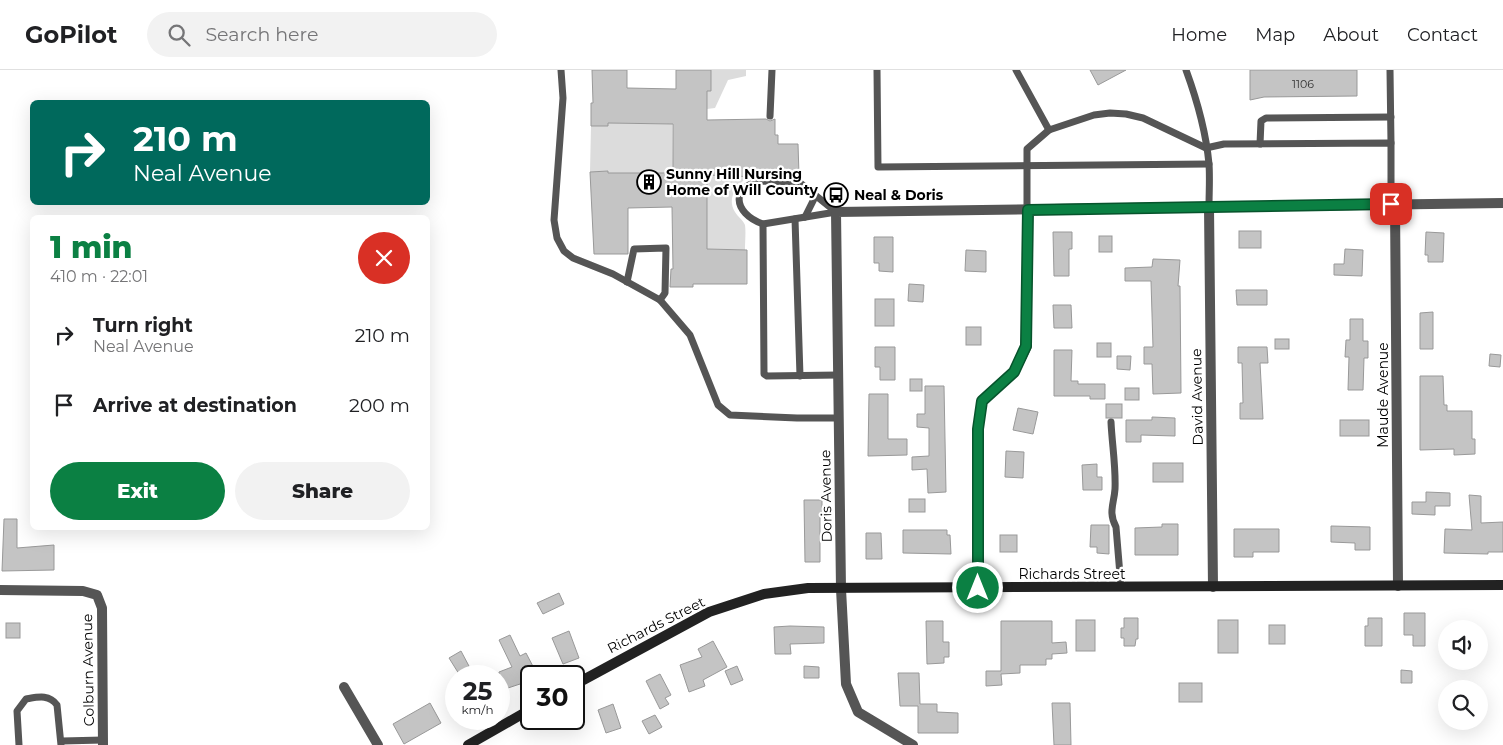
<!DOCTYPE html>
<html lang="en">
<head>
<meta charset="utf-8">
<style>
  :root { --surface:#fff; --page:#f2f2f2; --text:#202124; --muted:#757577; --line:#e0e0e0; --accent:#0b8043 }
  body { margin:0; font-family:Montserrat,sans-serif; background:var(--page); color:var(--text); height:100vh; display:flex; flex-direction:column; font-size:19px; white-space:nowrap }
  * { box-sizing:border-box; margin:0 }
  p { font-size:16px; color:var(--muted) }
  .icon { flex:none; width:28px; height:28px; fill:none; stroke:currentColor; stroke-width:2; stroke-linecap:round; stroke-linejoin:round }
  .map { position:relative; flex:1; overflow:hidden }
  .details { position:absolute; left:30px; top:145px; width:400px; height:315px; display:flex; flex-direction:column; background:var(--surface); border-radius:8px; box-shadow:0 5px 20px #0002 }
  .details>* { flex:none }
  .top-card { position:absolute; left:30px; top:30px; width:400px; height:105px; border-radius:8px; box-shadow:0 5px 20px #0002; background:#00695c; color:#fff; overflow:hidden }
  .fabs { position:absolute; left:1438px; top:550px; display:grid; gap:10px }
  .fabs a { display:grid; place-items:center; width:50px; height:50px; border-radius:50%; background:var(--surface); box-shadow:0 5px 20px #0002; font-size:25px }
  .speed { position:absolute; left:445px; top:595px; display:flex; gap:10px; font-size:25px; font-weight:700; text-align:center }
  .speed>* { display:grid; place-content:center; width:65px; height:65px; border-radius:50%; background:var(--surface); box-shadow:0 5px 20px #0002; line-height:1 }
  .speed small { font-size:12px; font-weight:400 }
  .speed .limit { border:2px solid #111; border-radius:8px; background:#fff; color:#111 }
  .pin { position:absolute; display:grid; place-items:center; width:42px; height:42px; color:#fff; margin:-21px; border-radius:10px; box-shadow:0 2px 8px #0006 }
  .me { position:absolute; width:55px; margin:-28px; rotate:0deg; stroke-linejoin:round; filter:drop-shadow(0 0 4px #0008) }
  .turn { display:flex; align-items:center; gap:18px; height:105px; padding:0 20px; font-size:22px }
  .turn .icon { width:65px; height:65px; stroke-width:2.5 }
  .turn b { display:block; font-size:35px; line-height:42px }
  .round { display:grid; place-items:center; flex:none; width:52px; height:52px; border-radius:26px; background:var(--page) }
  .overview { display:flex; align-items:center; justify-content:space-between; height:85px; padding:0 20px }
  h1 { font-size:30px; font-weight:800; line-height:38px; color:var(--accent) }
  .cta { display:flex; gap:10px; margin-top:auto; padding:10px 20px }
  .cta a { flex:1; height:58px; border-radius:30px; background:var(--accent); color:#fff; font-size:20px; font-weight:800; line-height:58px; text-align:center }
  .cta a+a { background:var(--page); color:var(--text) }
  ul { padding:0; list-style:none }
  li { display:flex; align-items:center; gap:15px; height:70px; padding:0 20px }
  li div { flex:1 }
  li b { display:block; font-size:19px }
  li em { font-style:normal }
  header { display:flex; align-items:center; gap:30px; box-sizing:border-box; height:70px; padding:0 25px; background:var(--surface); border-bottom:1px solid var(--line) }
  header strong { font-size:24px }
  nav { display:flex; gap:28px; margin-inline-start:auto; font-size:18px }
  .search { width:350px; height:45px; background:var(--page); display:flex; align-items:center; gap:12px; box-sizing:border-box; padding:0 18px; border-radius:28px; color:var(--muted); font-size:19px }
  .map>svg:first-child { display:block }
</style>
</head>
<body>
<header>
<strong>GoPilot</strong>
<div class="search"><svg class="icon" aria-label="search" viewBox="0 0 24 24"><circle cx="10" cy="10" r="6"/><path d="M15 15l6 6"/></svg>Search here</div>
<nav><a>Home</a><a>Map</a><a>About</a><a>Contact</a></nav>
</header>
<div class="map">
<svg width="1503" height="675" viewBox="0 0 1503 675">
  <rect width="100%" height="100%" fill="#fff"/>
  <!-- green -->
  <g fill="#dcdcdc">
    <polygon points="711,0 746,0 746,6 728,10 715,38 707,39 707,21 711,21"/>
    <polygon points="672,51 673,104 667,105 667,103 608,103 608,101 590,102 591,56 608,56 608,53 666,54"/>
    <path d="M 707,105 L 750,105 C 738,114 726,127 735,142 C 738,147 743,150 745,155 C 746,162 745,172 745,180 L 707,179 Z"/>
  </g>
  <!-- building -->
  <g fill="#c4c4c4" stroke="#999">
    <polygon points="592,0 627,0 627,18 676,19 676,0 711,0 711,21 707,21 707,50 766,49 770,51 775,49 775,65 778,65 778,74 798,74 799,105 758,107 707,105 707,179 747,180 747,214 693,214 693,217 670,217 671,199 673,199 672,137 628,138 628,184 594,184 590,102 608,101 608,103 673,103 673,54 608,53 608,56 591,56 591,33 593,33"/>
    <polygon points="1090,0 1126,0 1098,15"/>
    <polygon points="1250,0 1357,0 1357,26 1264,27 1250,30"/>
    <rect x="1239" y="161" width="22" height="17"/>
    <polygon points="1053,162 1072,162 1072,179 1069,179 1069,206 1054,206"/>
    <polygon points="1426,162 1444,163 1443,192 1428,192 1428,185 1425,185"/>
    <rect x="1099" y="166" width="13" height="16"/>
    <polygon points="874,167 893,167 893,202 879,201 879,193 874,193"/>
    <polygon points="1345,179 1363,180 1362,206 1334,205 1334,194 1344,194"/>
    <polygon points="966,180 986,181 986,202 965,201"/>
    <polygon points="1153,189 1180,190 1178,216 1180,216 1181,323 1153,324 1152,294 1144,294 1144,277 1153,277 1151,211 1125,211 1125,198 1152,197"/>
    <polygon points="909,214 924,215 923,232 908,231"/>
    <polygon points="1236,220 1267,220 1267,235 1237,235"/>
    <rect x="875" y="229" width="19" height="27"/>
    <polygon points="1053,235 1071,235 1072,258 1054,258"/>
    <polygon points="1433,242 1433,279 1420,279 1420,243"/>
    <polygon points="1350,249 1363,249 1363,271 1368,271 1368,288 1364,288 1363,320 1348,320 1349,287 1345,287 1346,270 1350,270"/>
    <rect x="966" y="257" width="15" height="18"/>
    <rect x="1275" y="269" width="14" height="10"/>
    <rect x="1097" y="273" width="14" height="14"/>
    <polygon points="875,277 895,277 895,310 880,310 880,297 875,297"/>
    <polygon points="1238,277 1267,277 1268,293 1260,293 1263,349 1240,349 1240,333 1243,333 1242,293 1238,293"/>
    <polygon points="1054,280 1072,280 1071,311 1078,311 1078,314 1105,314 1105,329 1090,329 1090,326 1054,326"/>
    <polygon points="1490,284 1501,285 1500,297 1489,296"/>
    <polygon points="1117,286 1131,286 1130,300 1117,299"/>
    <polygon points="1420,306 1443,306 1444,335 1447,335 1447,341 1472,341 1472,369 1475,369 1475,384 1454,385 1454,379 1420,380"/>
    <rect x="910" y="309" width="12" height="12"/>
    <polygon points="925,316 944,316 946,422 928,423 927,399 912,400 912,387 929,386 929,358 917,357 917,344 925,344"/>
    <rect x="1125" y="318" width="14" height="12"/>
    <polygon points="869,324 888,324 888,369 907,369 907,385 868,386"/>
    <rect x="1106" y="334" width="16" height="14"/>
    <polygon points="1018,338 1038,342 1033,364 1013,360"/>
    <polygon points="1152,347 1175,348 1175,366 1141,365 1141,372 1126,372 1126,350 1152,350"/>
    <rect x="1340" y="350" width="29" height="16"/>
    <polygon points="1006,381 1024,382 1023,408 1005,407"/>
    <rect x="1153" y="393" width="30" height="19"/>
    <polygon points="1097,394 1097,407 1102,407 1102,420 1083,420 1082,395"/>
    <polygon points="1426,422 1450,423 1450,436 1435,436 1435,445 1412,444 1412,432 1426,432"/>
    <polygon points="1469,425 1481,426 1481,453 1503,452 1503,482 1488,482 1488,484 1444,483 1445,459 1472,460"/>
    <rect x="909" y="429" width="16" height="13"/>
    <polygon points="804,430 822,430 822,445 820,445 820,492 805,492"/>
    <polygon points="4,449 17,449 17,478 54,475 54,500 2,501"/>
    <polygon points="1162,454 1178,454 1178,485 1135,485 1135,458 1162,457"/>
    <polygon points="1091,455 1109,455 1109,484 1097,483 1097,477 1090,477"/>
    <polygon points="1331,456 1370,457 1370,480 1355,480 1355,473 1331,472"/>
    <polygon points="1234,459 1279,459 1279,482 1253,482 1253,487 1234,487"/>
    <polygon points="903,460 947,460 947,465 950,465 951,484 903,483"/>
    <polygon points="866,463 881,463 882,489 866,489"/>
    <rect x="1000" y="465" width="17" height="17"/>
    <polygon points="559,523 564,534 543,544 537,533"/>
    <polygon points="1404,543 1425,543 1425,576 1413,576 1413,565 1404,565"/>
    <polygon points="1124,548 1138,548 1138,569 1136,569 1135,576 1124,576 1124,568 1121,568 1121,558 1124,558"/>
    <polygon points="1368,548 1382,548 1382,576 1365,576 1365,556 1368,556"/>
    <rect x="1076" y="550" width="19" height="31"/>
    <rect x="1218" y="550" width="20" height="33"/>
    <polygon points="926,551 943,551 943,572 949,572 949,587 944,587 944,593 927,594"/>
    <polygon points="1001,551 1052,551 1052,573 1066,572 1067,583 1052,584 1052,589 1046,589 1046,595 1020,595 1020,603 1001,604 1002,615 986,616 986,601 1001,601"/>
    <rect x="6" y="553" width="14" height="15"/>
    <rect x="1269" y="555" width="16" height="19"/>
    <polygon points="790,556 824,557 824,573 790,574 791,584 775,584 774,557"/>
    <polygon points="569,561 579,588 563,594 552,568"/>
    <polygon points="510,565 520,586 526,583 538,606 531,606 531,611 521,616 520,614 499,621 499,602 512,597 499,570"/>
    <polygon points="713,571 727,597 703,610 705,616 689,622 680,595 702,587 698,579"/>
    <polygon points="461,581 470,598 459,604 449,588"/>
    <polygon points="737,596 743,610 731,615 725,601"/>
    <polygon points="804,596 819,597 819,608 804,608"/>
    <polygon points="1401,600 1412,601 1412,613 1401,613"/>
    <polygon points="898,603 919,603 920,634 937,634 937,642 958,643 958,663 918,663 918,636 900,636"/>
    <polygon points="660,604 671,625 665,628 669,634 660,639 646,611"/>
    <rect x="1179" y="613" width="23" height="19"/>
    <polygon points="430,633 441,653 404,674 393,654"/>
    <polygon points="1052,633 1070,633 1071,675 1054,675"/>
    <polygon points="613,634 621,658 606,663 598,640"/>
    <polygon points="655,645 662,657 649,664 642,651"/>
  </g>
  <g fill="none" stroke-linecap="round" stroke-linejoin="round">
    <!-- lane -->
    <g stroke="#555" stroke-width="7">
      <polyline points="561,0 563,28 554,150 557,168 564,181 573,188 613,204 660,230 690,265 718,335 730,345 797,348 839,348"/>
      <polyline points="877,0 878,97 1209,94"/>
      <polyline points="1016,0 1049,60 1094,45 1110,43 1126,44 1143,48 1206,78 1224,74 1391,73 1391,134"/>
      <path d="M 1186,0 C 1197,30 1206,62 1209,94 C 1210,108 1209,123 1209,137"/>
      <polyline points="1390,0 1391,73"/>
      <polyline points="770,46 772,0"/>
      <polyline points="1260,74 1261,51 1266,48 1391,47"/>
      <path d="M 764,111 L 799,112 L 836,142 L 763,154 C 732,143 730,114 764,111 Z"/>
      <polyline points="1027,140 1027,79 1049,60"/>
      <polyline points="805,147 815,127"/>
      <polyline points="795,149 800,306"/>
      <polyline points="763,154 764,304 767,306 838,305"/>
      <polyline points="627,212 634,179 666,178 665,223 660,230"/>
      <path d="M 1111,352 C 1112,374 1116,397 1115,419 C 1114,434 1108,442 1116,457 L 1121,517"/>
      <polyline points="62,671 103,670"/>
      <path d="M 19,675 L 17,641 L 26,629 C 38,627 49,624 57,635 L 61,675"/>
    </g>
    <!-- street -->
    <g stroke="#555" stroke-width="10">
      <polyline points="1395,134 1398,516"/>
      <polyline points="1209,137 1213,517"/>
      <polyline points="978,518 978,359 982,331 1014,302 1027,276 1027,140"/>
      <polyline points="0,520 83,521 97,525 102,538 103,675"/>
      <polyline points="344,617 378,675"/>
      <polyline points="913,675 858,642 846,614 841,519 836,142 1503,133"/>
    </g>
    <!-- secondary -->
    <g stroke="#222" stroke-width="10">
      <polyline points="574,615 709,542 764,524 808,518 1503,515"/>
      <polyline points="468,675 531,639"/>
    </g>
  </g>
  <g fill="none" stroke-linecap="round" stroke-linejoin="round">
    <!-- route casing -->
    <g stroke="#07532c" stroke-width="12">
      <polyline id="route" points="978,518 978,359 982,331 1014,302 1026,276 1028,140 1391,134"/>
    </g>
    <!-- route -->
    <use href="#route" stroke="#0b8043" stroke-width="9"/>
  </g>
  <!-- icons -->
  <defs>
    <g id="building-ring" transform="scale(1.25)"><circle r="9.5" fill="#fff" stroke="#000" stroke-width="1.5"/><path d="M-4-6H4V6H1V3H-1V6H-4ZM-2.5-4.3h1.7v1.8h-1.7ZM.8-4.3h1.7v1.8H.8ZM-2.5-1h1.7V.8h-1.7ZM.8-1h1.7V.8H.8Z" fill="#000"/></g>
    <g id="bus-ring" transform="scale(1.25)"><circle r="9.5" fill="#fff" stroke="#000" stroke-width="1.5"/><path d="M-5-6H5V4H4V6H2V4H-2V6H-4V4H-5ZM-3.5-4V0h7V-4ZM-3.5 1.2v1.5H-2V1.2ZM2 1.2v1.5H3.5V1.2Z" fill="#000"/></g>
  </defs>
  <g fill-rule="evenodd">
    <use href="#building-ring" x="649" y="112"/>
    <use href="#bus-ring" x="836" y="125"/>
  </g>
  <g text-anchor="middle" stroke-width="4.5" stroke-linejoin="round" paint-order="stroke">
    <!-- number labels -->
    <g font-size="11" fill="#313131">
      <text x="1303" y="18">1106</text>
    </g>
    <!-- poi labels -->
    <g font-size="14" font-weight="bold" fill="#000" stroke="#fff" text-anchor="start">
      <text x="666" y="109">Sunny Hill Nursing<tspan x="666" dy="16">Home of Will County</tspan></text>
      <text x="854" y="130">Neal &amp; Doris</text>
    </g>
    <!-- street labels -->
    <g font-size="14" fill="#000" stroke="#fff">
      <text transform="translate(1383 325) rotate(-90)" y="5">Maude Avenue</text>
      <text transform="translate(1197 327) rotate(-91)" y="5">David Avenue</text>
      <text transform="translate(826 426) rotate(-91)" y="5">Doris Avenue</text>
      <text x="1072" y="509">Richards Street</text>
      <text transform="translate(656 555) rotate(-27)" y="5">Richards Street</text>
      <text transform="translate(88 600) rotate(-91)" y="5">Colburn Avenue</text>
    </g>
  </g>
</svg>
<div class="fabs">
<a><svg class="icon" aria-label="sound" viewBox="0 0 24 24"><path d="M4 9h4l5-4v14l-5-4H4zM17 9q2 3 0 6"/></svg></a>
<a><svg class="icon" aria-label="search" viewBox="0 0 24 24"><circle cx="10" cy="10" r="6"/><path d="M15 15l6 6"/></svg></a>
</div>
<div class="speed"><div>25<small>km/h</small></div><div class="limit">30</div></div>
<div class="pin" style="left:1391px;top:134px;background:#d93025"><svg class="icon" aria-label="arrive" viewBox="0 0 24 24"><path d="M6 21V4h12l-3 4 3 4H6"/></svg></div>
<svg class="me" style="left:978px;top:518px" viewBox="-20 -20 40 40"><circle r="17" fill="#0b8043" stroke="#fff" stroke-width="3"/><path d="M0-11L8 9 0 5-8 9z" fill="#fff"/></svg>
<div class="top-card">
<div class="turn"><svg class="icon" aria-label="right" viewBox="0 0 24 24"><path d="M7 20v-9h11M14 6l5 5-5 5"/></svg><div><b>210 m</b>Neal Avenue</div></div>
</div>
<section class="details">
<div class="overview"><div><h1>1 min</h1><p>410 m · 22:01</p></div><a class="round" style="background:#d93025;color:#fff"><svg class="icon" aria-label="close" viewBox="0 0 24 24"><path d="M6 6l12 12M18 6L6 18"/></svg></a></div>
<ul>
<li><svg class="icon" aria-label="right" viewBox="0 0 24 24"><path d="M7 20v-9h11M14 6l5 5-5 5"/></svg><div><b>Turn right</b><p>Neal Avenue</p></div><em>210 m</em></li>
<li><svg class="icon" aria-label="arrive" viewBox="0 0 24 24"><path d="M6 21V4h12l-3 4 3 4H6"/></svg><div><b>Arrive at destination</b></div><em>200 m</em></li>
</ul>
<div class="cta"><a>Exit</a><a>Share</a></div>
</section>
</div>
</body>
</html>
